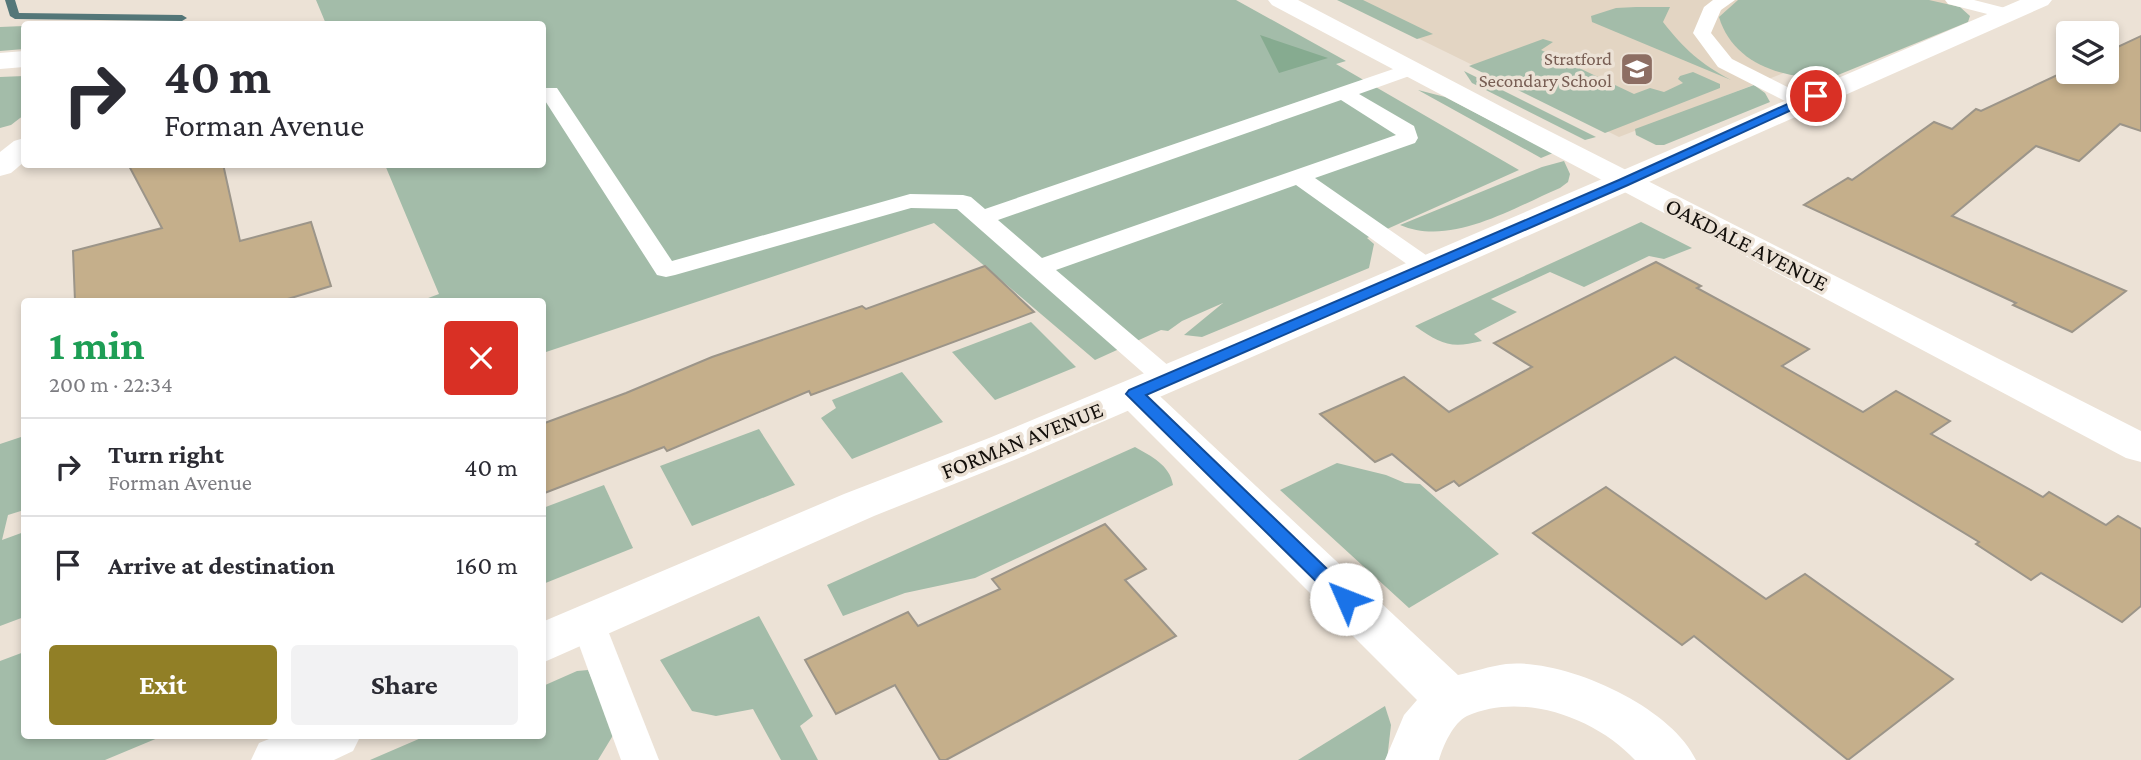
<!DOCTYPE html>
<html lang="en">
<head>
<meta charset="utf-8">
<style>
  :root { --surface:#fff; --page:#f2f2f3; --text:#2b2b33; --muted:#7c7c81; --line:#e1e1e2; --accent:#917f26 }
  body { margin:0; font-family:"Crimson Pro",serif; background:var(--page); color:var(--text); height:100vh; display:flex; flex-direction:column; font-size:26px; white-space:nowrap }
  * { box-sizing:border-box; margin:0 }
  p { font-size:23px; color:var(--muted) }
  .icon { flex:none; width:38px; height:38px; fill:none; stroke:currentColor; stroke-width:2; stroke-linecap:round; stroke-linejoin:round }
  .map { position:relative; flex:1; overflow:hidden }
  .drawer { position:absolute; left:21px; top:298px; width:525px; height:441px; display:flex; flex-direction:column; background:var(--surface); border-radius:7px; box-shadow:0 4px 10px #0003 }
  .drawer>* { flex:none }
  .banner { position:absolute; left:21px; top:21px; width:525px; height:147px; border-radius:7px; box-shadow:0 4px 10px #0003; background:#fff; color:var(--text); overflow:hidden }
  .fabs { position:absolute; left:2056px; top:21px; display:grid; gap:14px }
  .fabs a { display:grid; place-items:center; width:63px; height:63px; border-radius:7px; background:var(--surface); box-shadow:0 4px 10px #0003; font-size:35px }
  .pin { position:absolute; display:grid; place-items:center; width:60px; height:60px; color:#fff; margin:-30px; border:4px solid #fff; border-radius:50%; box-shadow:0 2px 7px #0007 }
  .me { position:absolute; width:77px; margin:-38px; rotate:314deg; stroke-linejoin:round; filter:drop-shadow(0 0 5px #0008) }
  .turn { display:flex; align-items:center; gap:24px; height:147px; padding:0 28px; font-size:32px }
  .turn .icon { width:91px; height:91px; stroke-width:2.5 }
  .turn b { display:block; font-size:49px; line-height:60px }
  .round { display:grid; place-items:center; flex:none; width:74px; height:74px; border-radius:7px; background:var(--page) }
  .summary { display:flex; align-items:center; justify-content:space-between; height:119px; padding:0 28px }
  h1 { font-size:42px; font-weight:700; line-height:52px; color:#1e9e55 }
  .primary-button { display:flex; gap:14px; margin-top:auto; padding:14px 28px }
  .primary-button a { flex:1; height:80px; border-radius:7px; background:var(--accent); color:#fff; font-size:28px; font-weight:700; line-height:80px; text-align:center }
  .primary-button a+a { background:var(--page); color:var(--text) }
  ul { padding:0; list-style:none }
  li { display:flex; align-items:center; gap:21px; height:98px; padding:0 28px; border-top:2px solid var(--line) }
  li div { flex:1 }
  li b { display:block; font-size:26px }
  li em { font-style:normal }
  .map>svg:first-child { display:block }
</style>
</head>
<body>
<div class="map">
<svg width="2141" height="760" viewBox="0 0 2141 760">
  <rect width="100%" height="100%" fill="#ece2d6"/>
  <!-- built -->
  <polygon fill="#e3d5c3" points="1340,0 1972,0 1619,137"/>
  <!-- green -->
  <g fill="#a3bca9">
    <polygon points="316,0 1236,0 1346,61 1336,64 1519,170 1367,238 1374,244 1369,268 1202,337 1184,335 1223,303 1182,321 1168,331 1161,330 1095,360 934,223 543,353 542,301 420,301 439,294 385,165 542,164 542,24 326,24"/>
    <polygon points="1337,0 1363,0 1433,34 1417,39"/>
    <path d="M 1738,0 L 1929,0 L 1960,7 L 1970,16 L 1968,22 L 1833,77 C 1787,81 1733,65 1719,17 Z"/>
    <path d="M 1636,7 L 1670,7 L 1663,22 C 1684,49 1701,64 1731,80 L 1592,22 L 1591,16 L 1616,8 Z"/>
    <polygon points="24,26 24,49 0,51 0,27"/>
    <polygon points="1543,39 1553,42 1541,50 1634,94 1650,88 1664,92 1683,83 1678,79 1680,76 1693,72 1720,84 1720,88 1605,133 1469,66"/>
    <polygon points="1464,71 1596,137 1585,140 1472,83"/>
    <polygon points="24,76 24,115 11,125 0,128 0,77"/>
    <polygon points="1754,85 1765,93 1770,102 1664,145 1656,145 1636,135 1635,129"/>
    <polygon points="1418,90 1445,97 1553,153 1541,158"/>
    <path d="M 1564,161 L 1570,174 L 1568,182 L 1560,188 C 1513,208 1451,247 1400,225 L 1542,167 Z"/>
    <path d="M 1641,222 L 1692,248 L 1664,259 L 1649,256 L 1584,287 L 1550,272 L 1491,299 L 1517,312 L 1474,334 L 1482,341 C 1450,349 1441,344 1415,326 Z"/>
    <polygon points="1031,322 1076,367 995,400 952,352"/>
    <polygon points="902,372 943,422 852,459 821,418 836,408 832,400"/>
    <polygon points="759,429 795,485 692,526 660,466"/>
    <polygon points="24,436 24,510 8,515 2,540 24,532 24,617 0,626 0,444"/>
    <path d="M 1135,447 C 1151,456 1170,465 1173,485 L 975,578 L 905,593 L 843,616 L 827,585 Z"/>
    <polygon points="1337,463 1386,475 1405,483 1420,484 1499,554 1409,608 1280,490"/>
    <polygon points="604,485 633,548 543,584 543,508"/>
    <polygon points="759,616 813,716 800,726 818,760 781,760 753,709 716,716 692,711 660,660"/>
    <polygon points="24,652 24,735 165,735 105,760 0,760 0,661"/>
    <polygon points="588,670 615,732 598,760 370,760 428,735 542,735 543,686 577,671"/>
    <polygon points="1385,706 1391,725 1387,760 1298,760"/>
  </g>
  <!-- forest -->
  <polygon fill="#86ab90" points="1260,35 1328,58 1279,73"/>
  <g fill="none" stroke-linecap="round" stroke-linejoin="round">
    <!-- stream -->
    <polygon fill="#547779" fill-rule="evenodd" points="5,0 15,0 19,13 182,15 187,18 182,21 15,19 10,16"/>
  </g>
  <!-- building -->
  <g fill="#c5af8b" stroke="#9c9589" stroke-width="2">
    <polygon points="2141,36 2141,131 2120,124 2079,161 2036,146 1952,216 2126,291 2072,332 2013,305 2016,303 1804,205 1848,178 1852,180 1934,122 1952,129 1976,109 1981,111 2068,70 2107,72 2107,52"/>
    <polygon points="128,164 223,164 240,241 311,222 331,286 281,301 75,301 73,251 162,228"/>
    <polygon points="1656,262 1701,286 1697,288 1809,349 1782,366 1863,412 1896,391 1950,421 1931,434 2043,497 2049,492 2106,525 2118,516 2141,529 2141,606 2122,622 2041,573 2031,580 1976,544 1979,542 1675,357 1459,486 1454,481 1436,491 1392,454 1375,462 1320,414 1404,377 1449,412 1532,367 1494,343"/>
    <polygon points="985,266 1034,312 811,395 809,391 667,451 664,447 542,494 542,424 626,393 712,357 862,306 866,309"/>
    <polygon points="1606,487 1766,599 1805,574 1953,679 1848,760 1694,636 1682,645 1533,533"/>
    <polygon points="1105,524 1146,569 1125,580 1176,636 946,760 940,760 895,685 836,714 805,660 908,612 918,626 1000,589 992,579"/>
  </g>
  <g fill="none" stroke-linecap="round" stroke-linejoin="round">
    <!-- lane -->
    <g fill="#fff" fill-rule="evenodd">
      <polygon points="1713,0 1735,0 1721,10 1711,33 1732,59 1809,98 1812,102 1809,106 1795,106 1718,67 1693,33 1704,7"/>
      <polygon points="1945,0 1974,0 2013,10 2016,14 2007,19 1948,4"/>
      <path d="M 1408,64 L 1418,70 L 1415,74 L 1359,94 L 1414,126 L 1418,138 L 1415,143 L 1315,178 L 1436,262 L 1439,267 L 1436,272 L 1427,274 L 1418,272 L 1296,185 L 1056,270 L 1177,373 L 1181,379 L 1177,385 L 1167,388 L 1157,385 L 957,209 L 911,208 L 675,275 L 666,277 L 657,275 L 542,96 L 543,88 L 557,88 L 672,261 L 910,194 L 963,195 L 971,197 L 985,209 ZM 1341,100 L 1396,135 L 1042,258 L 998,220 Z"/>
      <polygon points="588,609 600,613 605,623 659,760 621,760 571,623 576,613"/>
    </g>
    <!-- street -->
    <g fill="#fff" fill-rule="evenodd">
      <polygon points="1268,0 1298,0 1504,108 2141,431 2141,462 2126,458 1272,5"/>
      <polygon points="24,51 24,67 0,69 0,53"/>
      <polygon points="24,138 24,162 11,173 0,176 0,152 14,141"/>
      <path d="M 1134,381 L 1148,385 L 1458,675 C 1473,672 1490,666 1506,664 C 1564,658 1671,706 1696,760 L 1635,760 C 1596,718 1522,691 1467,716 C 1453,723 1443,746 1439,760 L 1385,760 L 1404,715 L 1417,700 L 1120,403 L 1114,394 L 1120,385 Z"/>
    </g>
    <!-- secondary -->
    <g fill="#fff" fill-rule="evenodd">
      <polygon points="2020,0 2052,0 2048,5 1367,307 1019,458 874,516 542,663 542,622 844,494 989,438 1341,291"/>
      <polygon points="279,735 361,735 353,751 334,760 251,760 259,743"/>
    </g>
  </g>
  <!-- route -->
  <polygon fill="#1a73e8" stroke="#114b97" stroke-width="2" points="1812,93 1822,96 1628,185 1146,395 1353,594 1356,599 1353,604 1346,607 1339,604 1126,394 1129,390 1619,180"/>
  <!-- icons -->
  <defs>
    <g id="school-square" transform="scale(1.75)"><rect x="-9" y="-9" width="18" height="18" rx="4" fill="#8d6e63" stroke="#ece2d6"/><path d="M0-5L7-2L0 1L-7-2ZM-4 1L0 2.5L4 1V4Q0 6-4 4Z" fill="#fff"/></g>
  </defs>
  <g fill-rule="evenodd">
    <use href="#school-square" x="1637" y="69"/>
  </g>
  <g text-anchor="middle" stroke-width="7" stroke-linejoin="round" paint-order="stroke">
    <!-- far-education labels -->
    <g font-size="19" fill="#785e54" stroke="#ece2d6" text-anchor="end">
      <text x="1612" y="65">Stratford<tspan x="1612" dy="22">Secondary School</tspan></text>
    </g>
    <!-- street labels -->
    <g font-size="23" fill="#130f0b" stroke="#ece2d6">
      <text transform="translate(1747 244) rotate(27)" y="8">OAKDALE AVENUE</text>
      <text transform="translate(1022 440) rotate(-22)" y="8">FORMAN AVENUE</text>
    </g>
  </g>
</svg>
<div class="fabs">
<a><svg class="icon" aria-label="layers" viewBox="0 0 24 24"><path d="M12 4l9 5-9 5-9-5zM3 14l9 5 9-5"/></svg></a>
</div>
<div class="pin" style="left:1816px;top:96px;background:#d93025"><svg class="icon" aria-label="arrive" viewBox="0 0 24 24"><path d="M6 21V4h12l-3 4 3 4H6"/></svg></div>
<svg class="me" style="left:1346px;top:599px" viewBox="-20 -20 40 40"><circle r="19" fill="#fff"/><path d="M0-13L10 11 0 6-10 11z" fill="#1a73e8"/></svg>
<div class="banner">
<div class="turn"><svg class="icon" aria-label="right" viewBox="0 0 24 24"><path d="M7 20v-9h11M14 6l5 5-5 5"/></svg><div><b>40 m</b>Forman Avenue</div></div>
</div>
<section class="drawer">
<div class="summary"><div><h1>1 min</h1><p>200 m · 22:34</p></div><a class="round" style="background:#d93025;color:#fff"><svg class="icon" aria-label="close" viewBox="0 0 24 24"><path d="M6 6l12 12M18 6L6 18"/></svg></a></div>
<ul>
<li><svg class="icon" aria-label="right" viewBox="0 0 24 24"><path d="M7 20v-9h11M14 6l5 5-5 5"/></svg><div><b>Turn right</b><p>Forman Avenue</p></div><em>40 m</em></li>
<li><svg class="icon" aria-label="arrive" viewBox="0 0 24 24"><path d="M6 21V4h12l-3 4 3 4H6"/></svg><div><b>Arrive at destination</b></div><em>160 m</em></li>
</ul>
<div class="primary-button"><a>Exit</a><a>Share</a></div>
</section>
</div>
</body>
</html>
